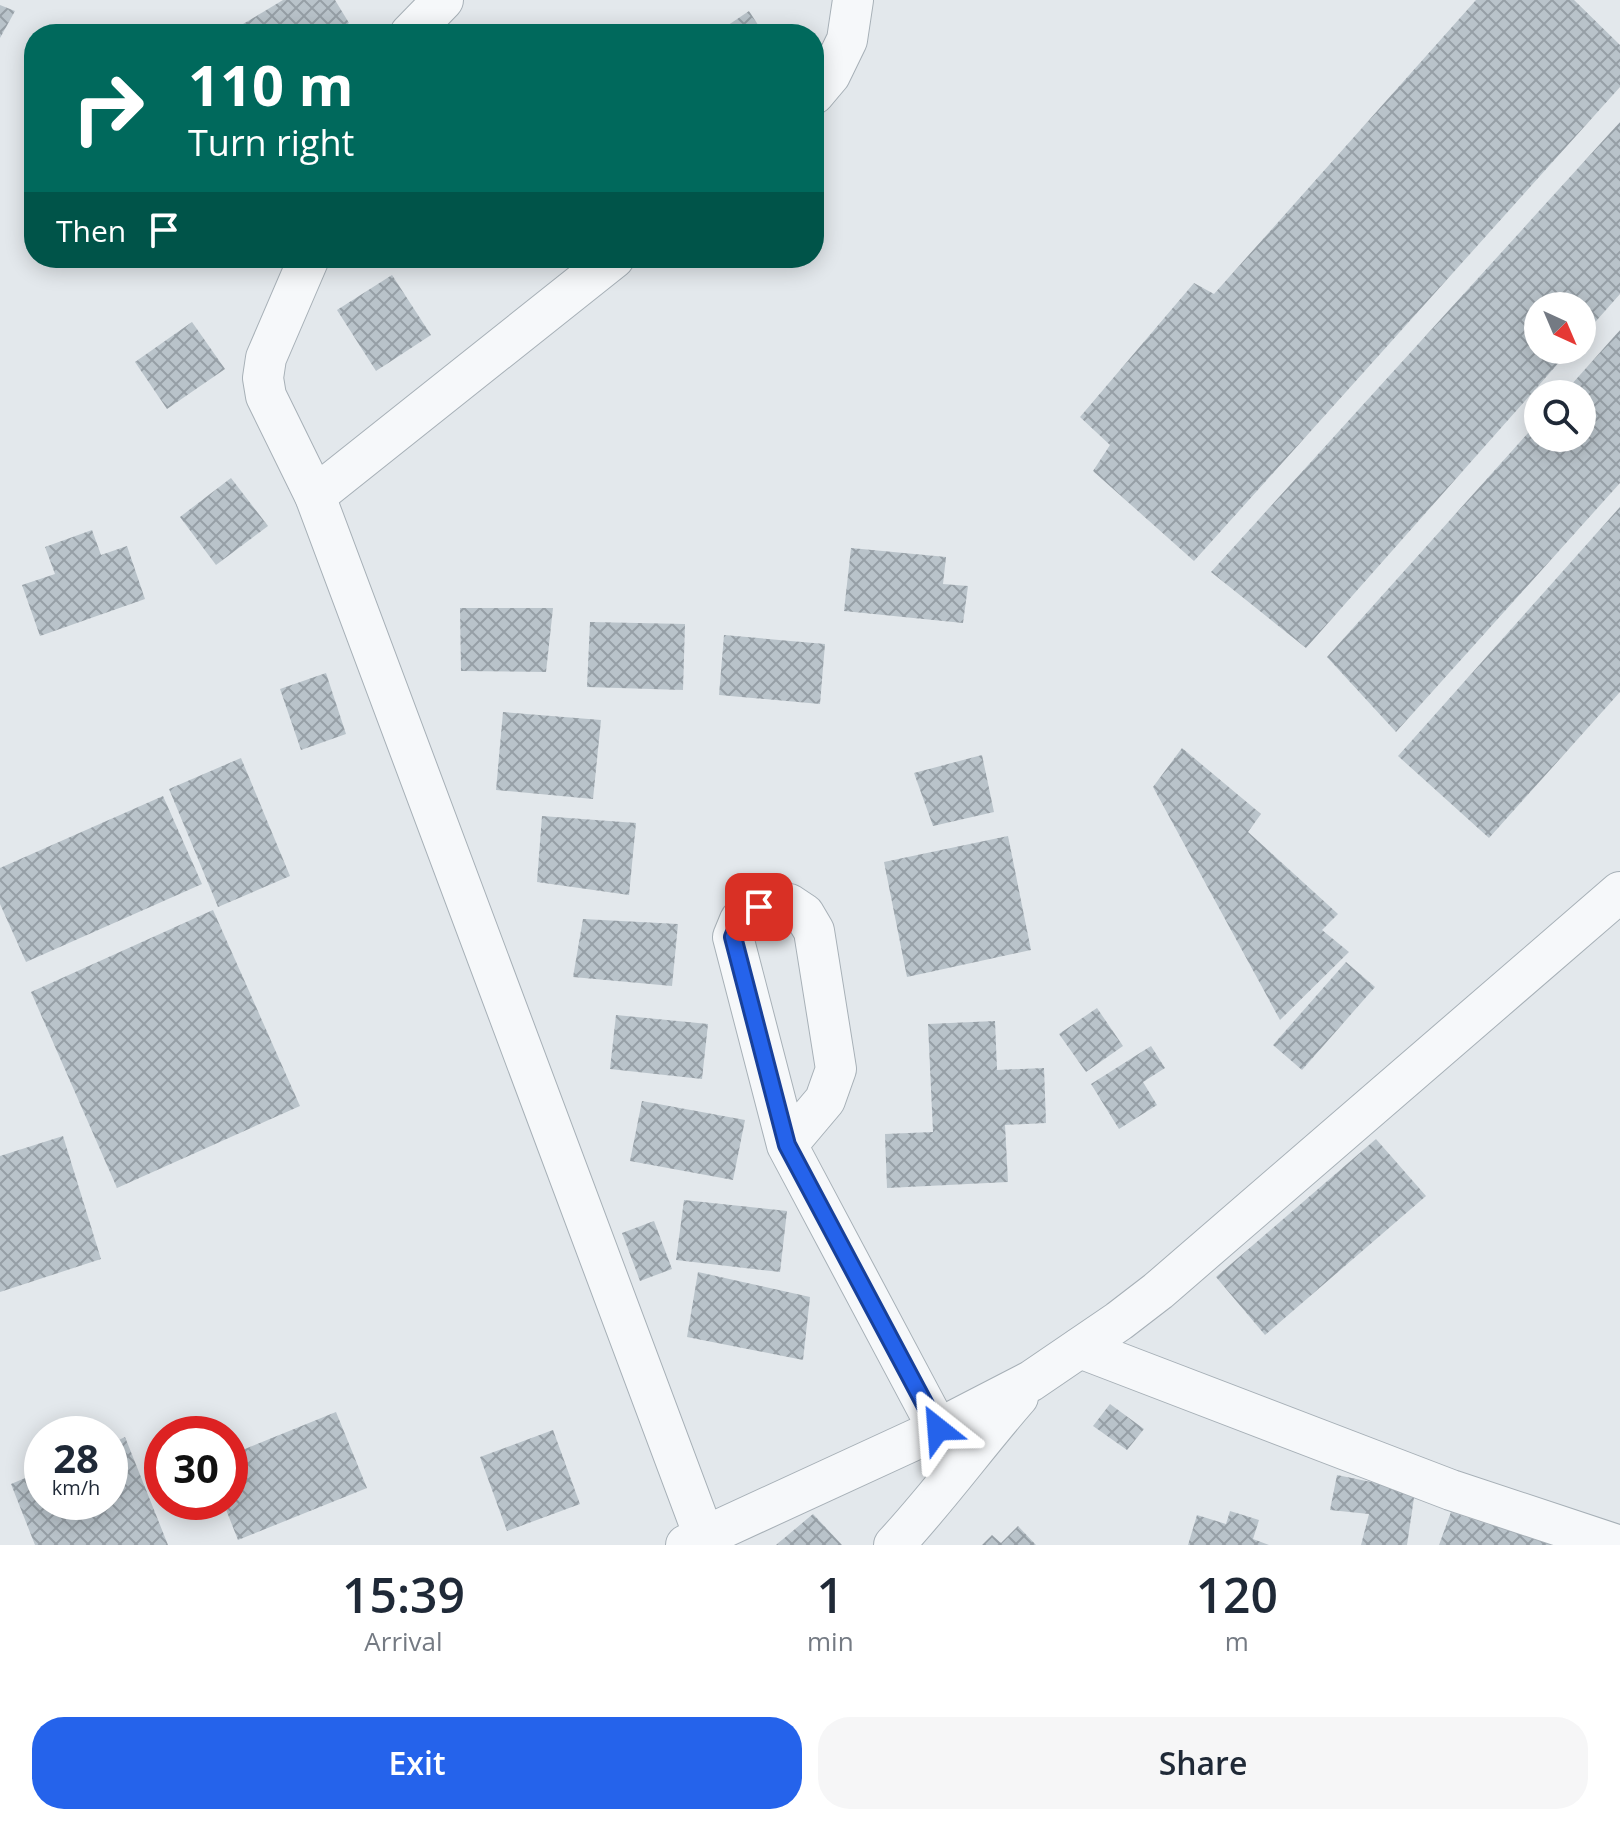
<!DOCTYPE html>
<html lang="en">
<head>
<meta charset="utf-8">
<style>
  :root { --surface:#fff; --page:#f6f6f7; --text:#1f2937; --muted:#747a83; --accent:#2563eb }
  body { margin:0; font-family:"Open Sans",sans-serif; background:var(--page); color:var(--text); height:100vh; display:flex; flex-direction:column; font-size:30px; white-space:nowrap }
  * { box-sizing:border-box; margin:0 }
  p { font-size:26px; color:var(--muted) }
  .icon { flex:none; width:44px; height:44px; fill:none; stroke:currentColor; stroke-width:2; stroke-linecap:round; stroke-linejoin:round }
  .map { position:relative; height:1545px; overflow:hidden }
  .details { display:flex; flex-direction:column; background:var(--surface); flex:1 }
  .details>* { flex:none }
  .guide { position:absolute; left:24px; top:24px; width:800px; height:244px; border-radius:32px; box-shadow:0 4px 20px #0003; background:#00695c; color:#fff; overflow:hidden }
  .needle { width:52px; rotate:136deg }
  .fabs { position:absolute; left:1524px; top:292px; display:grid; gap:16px }
  .fabs a { display:grid; place-items:center; width:72px; height:72px; border-radius:50%; background:var(--surface); box-shadow:0 4px 20px #0003; font-size:40px }
  .speed { position:absolute; left:24px; top:1416px; display:flex; gap:16px; font-size:40px; font-weight:700; text-align:center }
  .speed>* { display:grid; place-content:center; width:104px; height:104px; border-radius:50%; background:var(--surface); box-shadow:0 4px 20px #0003; line-height:1 }
  .speed small { font-size:20px; font-weight:400 }
  .speed .limit { border:12px solid #d22; background:#fff; color:#111 }
  .pin { position:absolute; display:grid; place-items:center; width:68px; height:68px; color:#fff; margin:-34px; border-radius:16px; box-shadow:0 4px 12px #0006 }
  .me { position:absolute; width:88px; margin:-44px; rotate:332deg; stroke-linejoin:round; filter:drop-shadow(0 0 6px #0008) }
  .turn { display:flex; align-items:center; gap:28px; height:168px; padding:0 32px; font-size:36px }
  .turn .icon { width:104px; height:104px; stroke-width:2.5 }
  .turn b { display:block; font-size:56px; line-height:68px }
  .then { display:flex; align-items:center; height:76px; padding:0 32px; background:#0003; gap:16px; font-size:30px }
  .eta { display:flex; justify-content:space-evenly; align-items:center; height:136px; text-align:center }
  .eta b { font-size:48px; font-weight:600; line-height:56px }
  .primary-button { display:flex; gap:16px; margin-top:auto; padding:16px 32px }
  .primary-button a { flex:1; height:92px; border-radius:32px; background:var(--accent); color:#fff; font-size:32px; font-weight:600; line-height:92px; text-align:center }
  .primary-button a+a { background:var(--page); color:var(--text) }
  .map>svg:first-child { display:block }
</style>
</head>
<body>
<div class="map">
<svg width="1620" height="1545" viewBox="0 0 1620 1545">
  <defs>
    <pattern id="building-cross-hatch" width="8" height="8" patternUnits="userSpaceOnUse" patternTransform="scale(2)"><rect width="8" height="8" fill="#b9c3ca"/><path d="M0 0l8 8M0 8l8-8" fill="none" stroke="#969fa6"/></pattern>
  </defs>
  <rect width="100%" height="100%" fill="#e3e8ec"/>
  <!-- building -->
  <g fill="url(#building-cross-hatch)">
    <polygon points="283,0 335,0 349,23 331,34 235,34 233,30"/>
    <polygon points="1476,0 1574,0 1620,45 1620,87 1194,561 1093,471 1110,445 1080,417 1194,283 1214,294"/>
    <polygon points="0,5 15,11 0,38"/>
    <polygon points="749,11 764,34 715,34"/>
    <polygon points="1620,122 1620,294 1582,337 1582,306 1538,306 1538,350 1570,350 1306,648 1211,572"/>
    <polygon points="392,275 431,335 376,371 337,310"/>
    <polygon points="192,322 225,369 167,409 135,362"/>
    <polygon points="1620,330 1620,483 1396,732 1327,657 1538,422 1538,438 1582,438 1582,394 1563,394"/>
    <polygon points="231,478 268,526 216,565 180,517"/>
    <polygon points="1620,507 1620,692 1489,838 1398,756"/>
    <polygon points="92,530 101,555 127,546 145,599 40,636 22,585 55,574 45,547"/>
    <polygon points="851,548 946,557 943,584 968,586 963,623 844,611"/>
    <polygon points="460,608 553,608 546,672 461,671"/>
    <polygon points="590,622 685,624 683,690 587,687"/>
    <polygon points="724,635 825,644 820,704 719,695"/>
    <polygon points="326,673 346,734 301,750 280,689"/>
    <polygon points="503,712 601,720 593,799 496,790"/>
    <polygon points="1182,748 1261,814 1248,832 1338,914 1322,930 1349,952 1280,1020 1153,787"/>
    <polygon points="982,755 994,812 933,826 914,773"/>
    <polygon points="241,758 290,876 218,907 169,789"/>
    <polygon points="163,796 202,884 26,962 0,904 0,868"/>
    <polygon points="542,816 636,823 629,895 537,882"/>
    <polygon points="1008,836 1031,950 907,977 884,862"/>
    <polygon points="213,910 300,1106 117,1188 31,992"/>
    <polygon points="583,919 678,924 672,986 573,977"/>
    <polygon points="1346,962 1375,987 1302,1070 1273,1045"/>
    <polygon points="1097,1008 1123,1046 1086,1072 1059,1034"/>
    <polygon points="616,1015 708,1024 702,1079 610,1069"/>
    <polygon points="995,1021 997,1070 1044,1068 1046,1123 1005,1125 1008,1182 887,1188 885,1134 933,1132 928,1024"/>
    <polygon points="1151,1046 1165,1068 1143,1082 1157,1105 1119,1129 1091,1084"/>
    <polygon points="642,1101 745,1120 733,1180 630,1161"/>
    <polygon points="63,1136 101,1259 0,1292 0,1156"/>
    <polygon points="1376,1139 1426,1196 1265,1335 1216,1277"/>
    <polygon points="684,1200 787,1211 780,1272 676,1260"/>
    <polygon points="654,1221 672,1269 640,1281 622,1233"/>
    <polygon points="698,1272 810,1297 803,1360 687,1337"/>
    <polygon points="1110,1404 1144,1429 1127,1450 1093,1426"/>
    <polygon points="336,1412 367,1488 238,1540 223,1502 230,1502 230,1455"/>
    <polygon points="553,1430 580,1504 507,1531 480,1457"/>
    <polygon points="125,1437 168,1545 35,1545 11,1484 42,1471 42,1502 110,1502 110,1444"/>
    <polygon points="1337,1475 1415,1491 1407,1545 1361,1545 1369,1514 1330,1510"/>
    <polygon points="1230,1511 1259,1520 1253,1539 1269,1545 1188,1545 1197,1515 1226,1524"/>
    <polygon points="1495,1511 1567,1545 1439,1545 1451,1512 1490,1525"/>
    <polygon points="813,1514 842,1545 776,1545"/>
    <polygon points="1018,1526 1036,1545 982,1545 992,1535 1001,1543"/>
  </g>
  <g fill="none" stroke-linecap="round" stroke-linejoin="round">
    <!-- street casing -->
    <g stroke="#a7b0b7" stroke-width="42">
      <g id="street">
        <polyline points="410,34 443,0"/>
        <polyline points="814,94 830,75 847,40 853,0"/>
        <polyline points="309,258 266,358 263,378 266,396 315,496 704,1536"/>
        <polyline points="315,496 614,258"/>
        <polyline points="787,1145 825,1100 836,1069 814,931 804,914 789,904 759,907 740,920 733,937 787,1145 938,1429"/>
        <polyline points="1080,1348 1451,1490 1617,1545"/>
        <polyline points="686,1545 938,1429 1031,1381 1119,1321 1158,1291 1620,892"/>
        <path d="M 894,1545 C 938,1498 976,1445 1018,1397"/>
      </g>
    </g>
    <!-- street -->
    <use href="#street" stroke="#f6f8fa" stroke-width="40"/>
  </g>
  <g fill="none" stroke-linecap="round" stroke-linejoin="round">
    <!-- route casing -->
    <g stroke="#184099" stroke-width="20">
      <polyline id="route" points="759,907 740,920 733,937 787,1145 938,1429"/>
    </g>
    <!-- route -->
    <use href="#route" stroke="#2563eb" stroke-width="14"/>
  </g>
</svg>
<div class="fabs">
<a><svg class="needle" viewBox="-14 -14 28 28"><path d="M0-13l5 13h-10z" fill="#e53935"/><path d="M0 13l5-13h-10z" fill="#747a83"/></svg></a>
<a><svg class="icon" aria-label="search" viewBox="0 0 24 24"><circle cx="10" cy="10" r="6"/><path d="M15 15l6 6"/></svg></a>
</div>
<div class="speed"><div>28<small>km/h</small></div><div class="limit">30</div></div>
<div class="pin" style="left:759px;top:907px;background:#d93025"><svg class="icon" aria-label="arrive" viewBox="0 0 24 24"><path d="M6 21V4h12l-3 4 3 4H6"/></svg></div>
<svg class="me" style="left:938px;top:1429px" viewBox="-20 -20 40 40"><path d="M0-17L14 15 0 8-14 15z" fill="#2563eb" stroke="#fff" stroke-width="4"/></svg>
<div class="guide">
<div class="turn"><svg class="icon" aria-label="right" viewBox="0 0 24 24"><path d="M7 20v-9h11M14 6l5 5-5 5"/></svg><div><b>110 m</b>Turn right</div></div>
<div class="then">Then<svg class="icon" aria-label="arrive" viewBox="0 0 24 24"><path d="M6 21V4h12l-3 4 3 4H6"/></svg></div>
</div>
</div>
<section class="details">
<div class="eta">
<div><b>15:39</b><p>Arrival</p></div>
<div><b>1</b><p>min</p></div>
<div><b>120</b><p>m</p></div>
</div>
<div class="primary-button"><a>Exit</a><a>Share</a></div>
</section>
</body>
</html>
